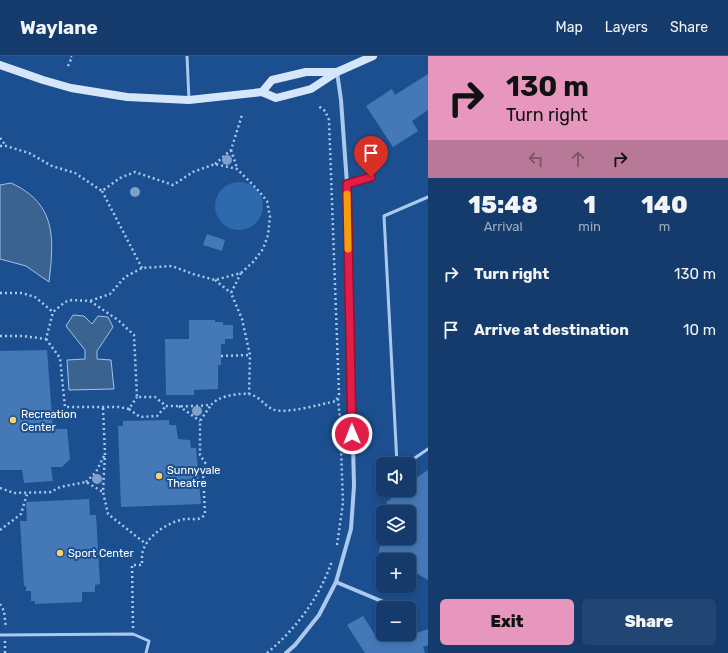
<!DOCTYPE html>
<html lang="en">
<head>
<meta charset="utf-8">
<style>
  :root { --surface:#143b6b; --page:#214673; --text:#f1f3f6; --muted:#9dadc1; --line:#33557e; --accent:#e797bd }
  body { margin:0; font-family:Rubik,sans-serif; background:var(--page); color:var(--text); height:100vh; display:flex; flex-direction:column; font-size:15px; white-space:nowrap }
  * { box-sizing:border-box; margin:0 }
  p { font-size:13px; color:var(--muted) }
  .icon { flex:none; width:22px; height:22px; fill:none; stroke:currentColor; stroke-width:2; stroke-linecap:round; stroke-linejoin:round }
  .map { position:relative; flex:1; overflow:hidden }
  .sheet { display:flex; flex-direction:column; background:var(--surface); width:300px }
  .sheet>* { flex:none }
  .top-card { background:#e797bd; color:#111; overflow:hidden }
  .controls { position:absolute; left:376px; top:401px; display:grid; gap:8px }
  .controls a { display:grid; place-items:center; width:40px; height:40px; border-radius:6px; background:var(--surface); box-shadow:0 2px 6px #0003,0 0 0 1px var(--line); font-size:20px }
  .pin { position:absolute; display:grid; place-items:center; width:34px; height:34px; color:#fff; margin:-41px -17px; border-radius:50% 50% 50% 0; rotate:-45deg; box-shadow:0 0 4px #0007 }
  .pin .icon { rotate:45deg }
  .me { position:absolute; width:44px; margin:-22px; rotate:359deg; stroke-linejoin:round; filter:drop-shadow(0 0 3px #0008) }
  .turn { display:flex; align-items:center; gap:14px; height:84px; padding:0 12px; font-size:18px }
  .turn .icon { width:52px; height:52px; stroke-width:2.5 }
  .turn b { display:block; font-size:28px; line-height:34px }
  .lanes { display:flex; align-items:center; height:38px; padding:0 12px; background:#0003; justify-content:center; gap:20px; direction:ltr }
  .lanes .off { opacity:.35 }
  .eta { display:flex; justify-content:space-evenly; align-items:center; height:68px; text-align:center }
  .eta b { font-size:24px; font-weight:800; line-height:28px }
  .button { display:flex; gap:8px; margin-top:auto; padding:8px 12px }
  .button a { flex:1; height:46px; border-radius:6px; background:var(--accent); color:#111; font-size:16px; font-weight:800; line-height:46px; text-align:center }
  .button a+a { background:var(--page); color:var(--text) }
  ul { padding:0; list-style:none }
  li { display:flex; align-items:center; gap:12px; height:56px; padding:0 12px }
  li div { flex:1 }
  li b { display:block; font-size:15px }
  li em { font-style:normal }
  header { display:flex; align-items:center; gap:24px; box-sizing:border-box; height:56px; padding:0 20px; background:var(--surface); border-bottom:1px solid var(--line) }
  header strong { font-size:19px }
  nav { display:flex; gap:22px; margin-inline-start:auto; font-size:14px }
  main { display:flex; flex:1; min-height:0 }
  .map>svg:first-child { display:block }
</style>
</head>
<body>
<header>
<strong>Waylane</strong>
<nav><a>Map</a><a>Layers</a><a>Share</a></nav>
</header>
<main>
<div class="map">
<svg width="428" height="597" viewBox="0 0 428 597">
  <rect width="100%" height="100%" fill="#1b4f8f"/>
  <!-- green -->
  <circle fill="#2e69ad" cx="239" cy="150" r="24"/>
  <!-- water -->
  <g fill="#3c6290" stroke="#9cc4f0">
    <path d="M 11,127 C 57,148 54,183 49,226 L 26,210 L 0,203 L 0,129 Z"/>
    <polygon points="73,259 84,260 92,268 98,260 108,261 113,271 97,295 97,303 111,304 114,333 69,334 67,304 85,303 85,294 66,270"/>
  </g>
  <!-- building -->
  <g fill="#4478b7">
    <polygon points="428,18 428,54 412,65 418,75 393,91 366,50 392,33 395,39"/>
    <polygon points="207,178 225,184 222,195 203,189"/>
    <polygon points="189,264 215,264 215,266 223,266 223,269 233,269 233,283 225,283 225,288 221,288 221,309 218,309 218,333 194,334 194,339 166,339 165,283 189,283"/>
    <polygon points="47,294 53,373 67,373 70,403 62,411 51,411 53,425 24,427 22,414 0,414 0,295"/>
    <polygon points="169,364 169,369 176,369 178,383 190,384 191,392 196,392 201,448 121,451 118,370 123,370 123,365"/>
    <polygon points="428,414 428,524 409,513 409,504 377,504 382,482 409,482 409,456 388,456 389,450 386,446 391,443 393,434 409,434 409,427"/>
    <polygon points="89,443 90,459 96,459 100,528 95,529 95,536 82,536 82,546 35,548 35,545 31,545 31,535 26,535 26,530 24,530 20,465 27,465 26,446"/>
    <polygon points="363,560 377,582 402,582 428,573 428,589 423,591 425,597 365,597 347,569"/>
  </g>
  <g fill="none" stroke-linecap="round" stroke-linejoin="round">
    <!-- path -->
    <g stroke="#a9c9ee" stroke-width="2.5" stroke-dasharray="2 3" stroke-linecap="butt">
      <polyline points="68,10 72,1 71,0"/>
      <polyline points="0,82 6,90"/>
      <polyline points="0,90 6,90 29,97 52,110 75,117 102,135 120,122 135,116 173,129 193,116 215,108 237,113 257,133 267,145 270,161 268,179 263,193 253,206 241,217 215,224 193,218 172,210 142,212 125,221 110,238 90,245"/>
      <polyline points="231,94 237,112"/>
      <polyline points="215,108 231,94 242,59"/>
      <polyline points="102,135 142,212"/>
      <polyline points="241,217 231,237 242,263 250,299 249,338"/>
      <polyline points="215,224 231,237"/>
      <path d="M 0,237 L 22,237 L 35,241 L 53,256 L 65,246 L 72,244 L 90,245 L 118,264 L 134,279 L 137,341 L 155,341 L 166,350 C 174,350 206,351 212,348 C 214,347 216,344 219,343 C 227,339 241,337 249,338 C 259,340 264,349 272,353 C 284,359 322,348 336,345 L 339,338 L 329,64 L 325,55 L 317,49"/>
      <polyline points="0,280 23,280 46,283 53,256"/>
      <polyline points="46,283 60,302 65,351 119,351 129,353 137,341"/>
      <polyline points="221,300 250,299"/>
      <polyline points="179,350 200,365"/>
      <polyline points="103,352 105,398 103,436 108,458 146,488"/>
      <polyline points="129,353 140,361 157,360 166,350"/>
      <polyline points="86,426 96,416 104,400"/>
      <polyline points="0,432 14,437 51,436 60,431 86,426 103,436"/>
      <polyline points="0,474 21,458 27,438"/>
      <polyline points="337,489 343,447 340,364 338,342"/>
      <polyline points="0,548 4,555 6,572"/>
      <path d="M 133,572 L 132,509 L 142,509 C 142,506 142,502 142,499 C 144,481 168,466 185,463 C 192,462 200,466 205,458 L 203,416 L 206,408 L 200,399 L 200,365 L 211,349"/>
      <polyline points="5,597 5,585"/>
      <path d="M 267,597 C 297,572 319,542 332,505"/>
    </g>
    <!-- service -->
    <g stroke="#a9c9ee" stroke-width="3">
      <polyline points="187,0 189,44"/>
      <polyline points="347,128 371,121"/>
      <polyline points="397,408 384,160 428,141"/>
      <polyline points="406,408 428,393"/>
      <polyline points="0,579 133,578 149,585 146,597"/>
    </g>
    <!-- minor -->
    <g stroke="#a9c9ee" stroke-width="4">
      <polyline points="336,526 398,552"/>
      <polyline points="286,597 295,589 319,559 336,526 351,473 354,430 347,128 341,44 337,16"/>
    </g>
    <!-- secondary -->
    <g stroke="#d6e6fa" stroke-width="8">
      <polyline points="0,9 43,24 71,32 127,41 189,44 262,36 276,42 311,33 337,16 373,0"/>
      <polyline points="262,36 272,24 306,16 336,16"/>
    </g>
  </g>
  <!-- trees -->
  <g fill="#7ea0ca">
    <circle cx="227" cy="104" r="5"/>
    <circle cx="135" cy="136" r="5"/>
    <circle cx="197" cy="355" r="5"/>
    <circle cx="97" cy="423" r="5"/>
  </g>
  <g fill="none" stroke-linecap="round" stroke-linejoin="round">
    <!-- route casing -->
    <g stroke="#92132f" stroke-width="10">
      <polyline id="route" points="352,378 347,128 371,121"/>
    </g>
    <!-- route -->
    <use href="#route" stroke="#e11d48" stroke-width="7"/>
    <!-- slow -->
    <polyline stroke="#f59e0b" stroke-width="7" points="347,138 348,193"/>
  </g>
  <!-- markers -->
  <g fill="#ffd166" stroke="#1b4f8f" stroke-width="1.5">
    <circle cx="13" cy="364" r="4"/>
    <circle cx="159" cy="420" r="4"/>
    <circle cx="60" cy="497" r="4"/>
  </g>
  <g text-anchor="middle" stroke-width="4" stroke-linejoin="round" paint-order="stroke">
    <!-- poi labels -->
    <g font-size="11" fill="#fff" stroke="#1b4f8f" text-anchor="start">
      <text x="21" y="362">Recreation<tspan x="21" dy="13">Center</tspan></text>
      <text x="167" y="418">Sunnyvale<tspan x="167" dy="13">Theatre</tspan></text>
      <text x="68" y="501">Sport Center</text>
    </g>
  </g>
</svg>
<div class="controls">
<a><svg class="icon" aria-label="sound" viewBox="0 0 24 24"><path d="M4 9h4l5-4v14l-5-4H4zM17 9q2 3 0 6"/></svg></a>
<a><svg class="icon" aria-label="layers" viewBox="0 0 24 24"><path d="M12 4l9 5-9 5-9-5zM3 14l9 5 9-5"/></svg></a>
<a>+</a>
<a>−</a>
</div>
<div class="pin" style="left:371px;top:121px;background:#d93025"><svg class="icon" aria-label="arrive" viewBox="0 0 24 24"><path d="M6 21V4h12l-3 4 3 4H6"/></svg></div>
<svg class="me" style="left:352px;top:378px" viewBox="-20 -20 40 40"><circle r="17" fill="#e11d48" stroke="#fff" stroke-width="3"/><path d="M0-11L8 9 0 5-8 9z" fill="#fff"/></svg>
</div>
<section class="sheet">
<div class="top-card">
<div class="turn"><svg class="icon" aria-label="right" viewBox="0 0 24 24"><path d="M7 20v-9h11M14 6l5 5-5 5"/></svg><div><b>130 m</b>Turn right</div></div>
<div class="lanes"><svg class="icon off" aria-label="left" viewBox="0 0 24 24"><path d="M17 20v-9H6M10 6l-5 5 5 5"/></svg><svg class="icon off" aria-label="ahead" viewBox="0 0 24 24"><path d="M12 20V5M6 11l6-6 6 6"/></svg><svg class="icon" aria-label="right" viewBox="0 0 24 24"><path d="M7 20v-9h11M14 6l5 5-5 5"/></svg></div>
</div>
<div class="eta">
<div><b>15:48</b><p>Arrival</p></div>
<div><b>1</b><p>min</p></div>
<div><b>140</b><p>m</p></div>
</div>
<ul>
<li><svg class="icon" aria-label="right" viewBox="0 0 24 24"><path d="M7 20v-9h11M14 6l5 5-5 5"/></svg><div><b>Turn right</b></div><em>130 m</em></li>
<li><svg class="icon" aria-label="arrive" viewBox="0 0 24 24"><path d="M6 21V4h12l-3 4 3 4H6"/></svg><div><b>Arrive at destination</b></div><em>10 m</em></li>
</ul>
<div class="button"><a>Exit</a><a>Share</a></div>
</section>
</main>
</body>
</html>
